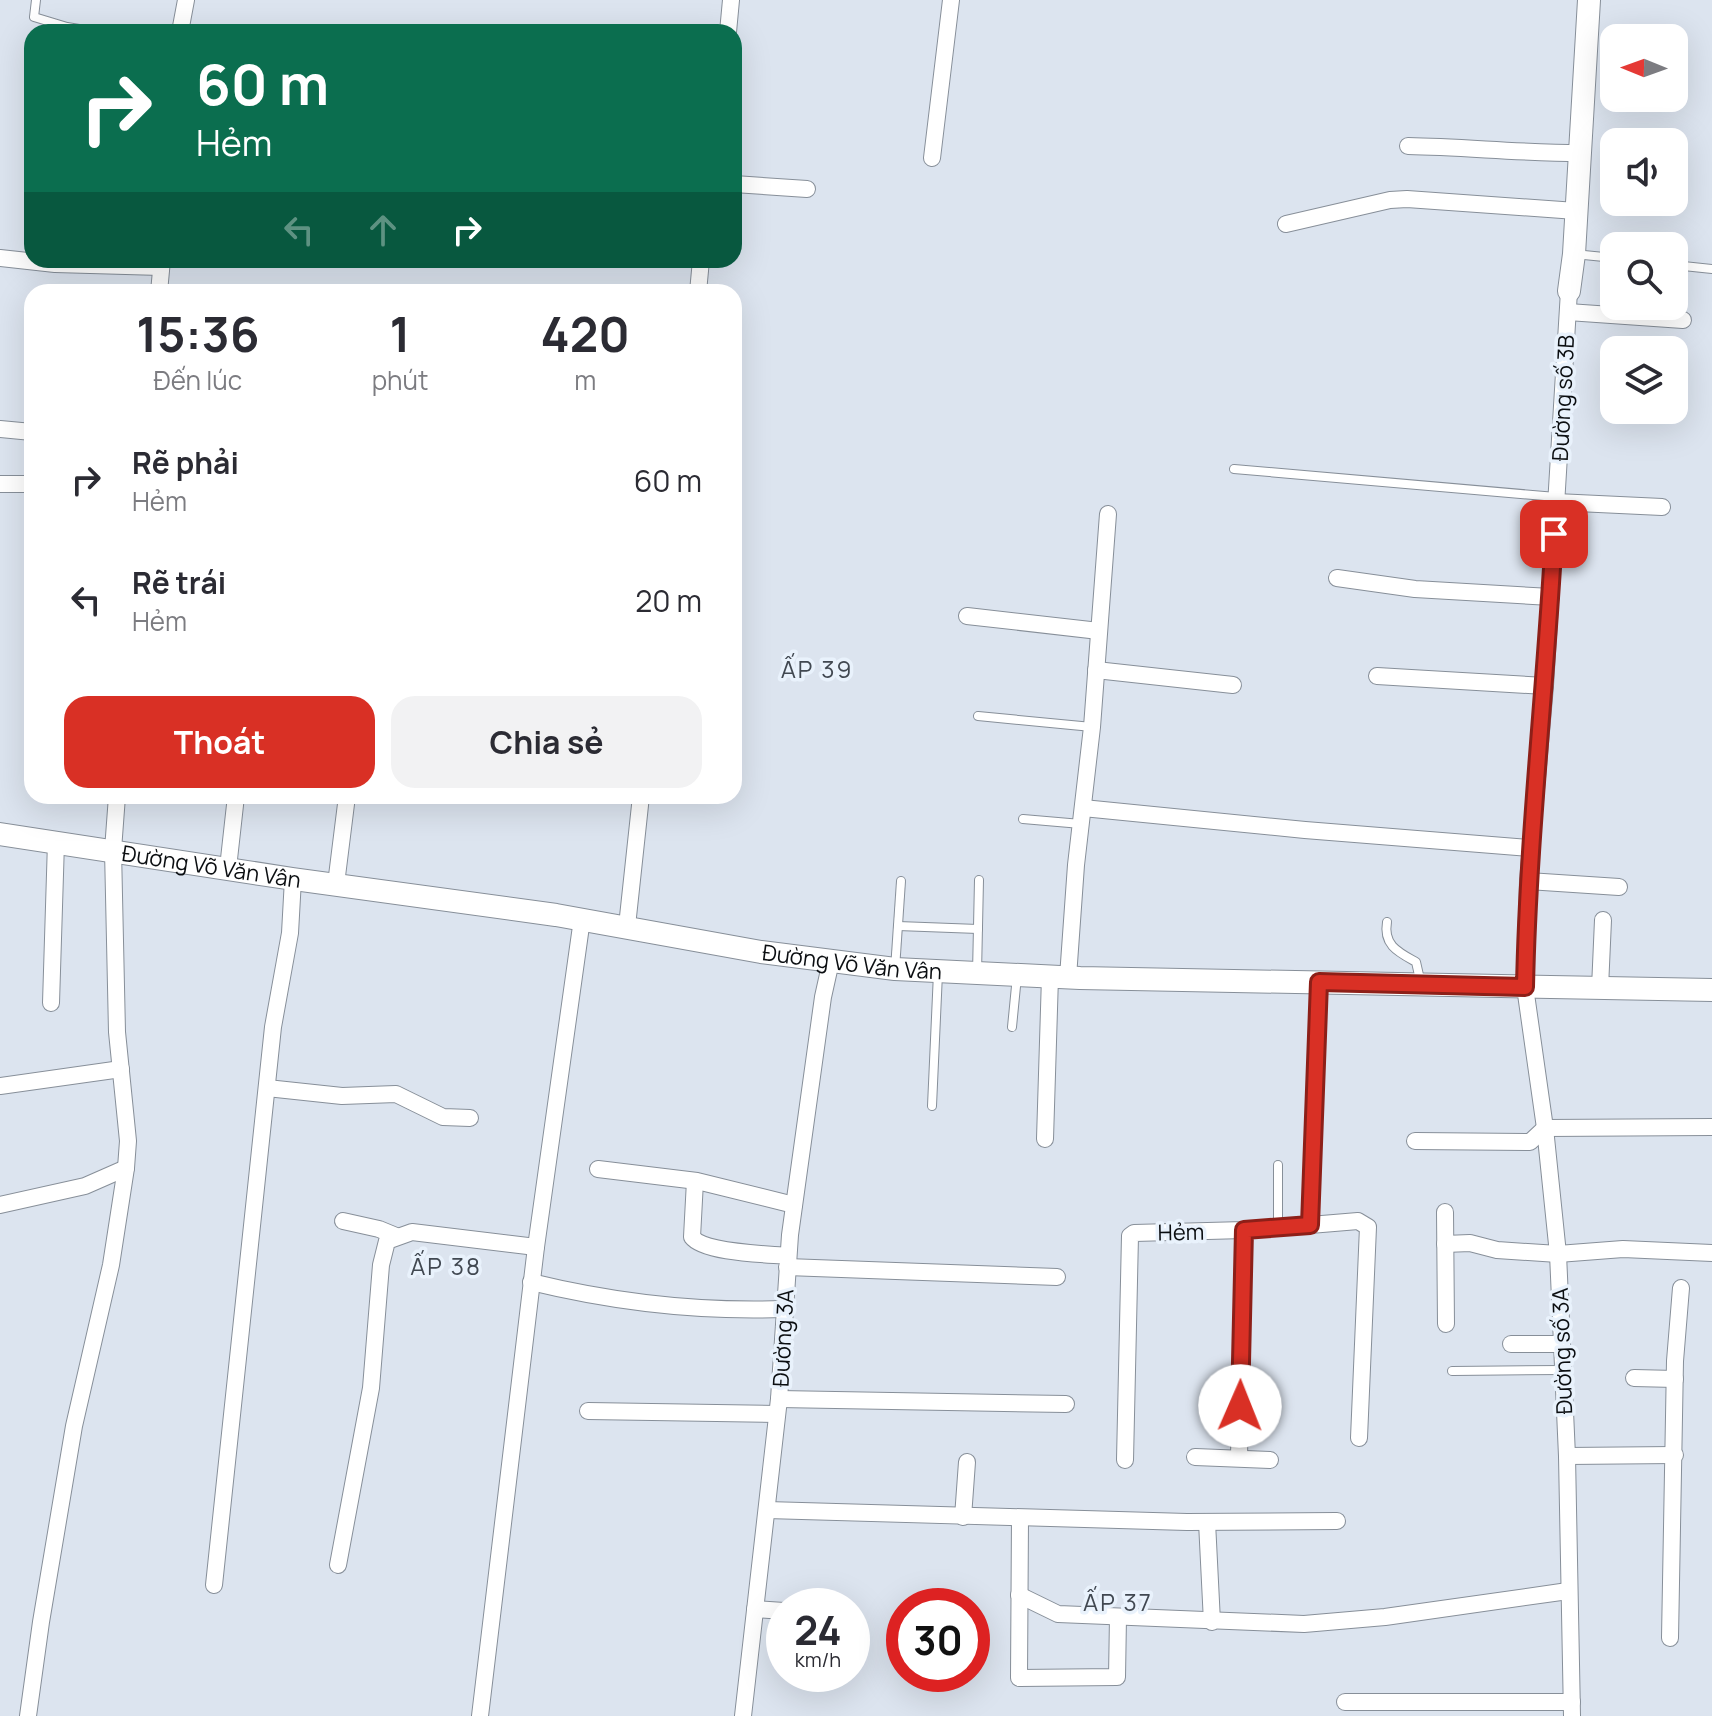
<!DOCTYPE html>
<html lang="vi">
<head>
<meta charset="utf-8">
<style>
  :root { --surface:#fff; --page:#f2f2f3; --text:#2b2b33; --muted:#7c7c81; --accent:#d93025 }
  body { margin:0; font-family:Manrope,sans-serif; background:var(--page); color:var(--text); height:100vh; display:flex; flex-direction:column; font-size:30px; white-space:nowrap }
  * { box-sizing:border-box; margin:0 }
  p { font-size:26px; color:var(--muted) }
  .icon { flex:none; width:44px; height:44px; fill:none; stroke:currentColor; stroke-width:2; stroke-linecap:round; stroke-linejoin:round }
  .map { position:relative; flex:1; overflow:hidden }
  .side { position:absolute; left:24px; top:284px; width:718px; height:520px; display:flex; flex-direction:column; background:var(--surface); border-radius:24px; box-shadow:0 8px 32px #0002 }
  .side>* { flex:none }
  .guide { position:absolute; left:24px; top:24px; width:718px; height:244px; border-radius:24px; box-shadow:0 8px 32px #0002; background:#0b6e4f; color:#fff; overflow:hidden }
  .needle { width:52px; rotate:271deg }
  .tools { position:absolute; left:1600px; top:24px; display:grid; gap:16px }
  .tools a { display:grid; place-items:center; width:88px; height:88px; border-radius:16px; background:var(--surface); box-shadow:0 8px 32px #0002; font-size:40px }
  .speed { position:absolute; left:766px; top:1588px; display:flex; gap:16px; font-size:40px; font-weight:700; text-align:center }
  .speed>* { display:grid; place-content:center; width:104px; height:104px; border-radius:50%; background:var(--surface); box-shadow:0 8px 32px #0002; line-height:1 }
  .speed small { font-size:20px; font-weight:400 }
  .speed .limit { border:12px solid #d22; background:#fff; color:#111 }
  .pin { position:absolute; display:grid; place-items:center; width:68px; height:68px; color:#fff; margin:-34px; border-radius:16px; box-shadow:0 4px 12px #0006 }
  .me { position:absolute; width:88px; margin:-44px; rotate:1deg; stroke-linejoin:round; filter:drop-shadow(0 0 6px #0008) }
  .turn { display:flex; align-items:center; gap:28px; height:168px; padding:0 40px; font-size:36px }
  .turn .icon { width:104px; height:104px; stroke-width:2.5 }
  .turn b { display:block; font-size:56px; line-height:68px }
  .lanes { display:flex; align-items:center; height:76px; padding:0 40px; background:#0003; justify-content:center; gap:40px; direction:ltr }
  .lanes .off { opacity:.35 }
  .eta { display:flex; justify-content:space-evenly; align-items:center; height:136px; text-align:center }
  .eta b { font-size:48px; font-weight:700; line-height:56px }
  .primary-button { display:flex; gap:16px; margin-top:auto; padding:16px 40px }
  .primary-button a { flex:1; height:92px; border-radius:24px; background:var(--accent); color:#fff; font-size:32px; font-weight:700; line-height:92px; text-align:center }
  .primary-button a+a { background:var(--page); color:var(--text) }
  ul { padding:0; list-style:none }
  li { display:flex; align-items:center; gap:24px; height:120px; padding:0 40px }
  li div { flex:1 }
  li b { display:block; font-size:30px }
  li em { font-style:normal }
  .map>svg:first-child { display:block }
</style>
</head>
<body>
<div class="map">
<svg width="1712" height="1716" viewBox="0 0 1712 1716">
  <rect width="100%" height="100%" fill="#dce4ef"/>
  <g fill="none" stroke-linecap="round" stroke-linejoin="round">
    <!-- lane casing -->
    <g stroke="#878f99" stroke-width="10">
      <g id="lane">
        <polyline points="36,0 34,17 67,27 97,32"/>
        <polyline points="1574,254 1614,258"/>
        <polyline points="1674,265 1712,269"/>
        <polyline points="1234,469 1556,497"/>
        <polyline points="978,716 1092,727"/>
        <polyline points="1023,819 1081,824"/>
        <path d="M 1387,922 C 1383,945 1398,952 1416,962 L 1421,984"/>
        <polyline points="898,926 978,929"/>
        <polyline points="895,969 901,881"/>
        <polyline points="977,973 979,880"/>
        <polyline points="1012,1027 1017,976"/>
        <polyline points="932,1106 938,973"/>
        <polyline points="1278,1227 1278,1165"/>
        <polyline points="1452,1371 1563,1370"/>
      </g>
    </g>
    <!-- street casing -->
    <g stroke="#878f99" stroke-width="18">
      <g id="street">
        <polyline points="180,32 186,0"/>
        <polyline points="728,32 731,0"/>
        <path d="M 1408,146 C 1465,147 1522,153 1580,153"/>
        <polyline points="932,158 951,0"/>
        <polyline points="734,184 807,189"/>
        <polyline points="1286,224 1390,200 1407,199 1576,211"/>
        <polyline points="0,258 55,264 161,267"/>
        <polyline points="1569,291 1545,686 1528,881 1525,987 1545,1128 1558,1254 1567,1456 1572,1716"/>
        <polyline points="159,292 162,260"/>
        <polyline points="698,292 701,260"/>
        <polyline points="1568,312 1683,320"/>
        <polyline points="0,429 32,432"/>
        <polyline points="0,484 32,484"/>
        <polyline points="1556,502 1662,507"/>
        <polyline points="1337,578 1415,589 1551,597"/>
        <polyline points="967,616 1099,631"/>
        <polyline points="1096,670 1233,685"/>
        <polyline points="1377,676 1545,686"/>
        <polyline points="1083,808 1305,830 1530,848"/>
        <polyline points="228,868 236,796"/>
        <polyline points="1528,881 1619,887"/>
        <polyline points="336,884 347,796"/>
        <polyline points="627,926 641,796"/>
        <polyline points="1068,977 1076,865 1092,727 1108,514"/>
        <polyline points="1600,988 1603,920"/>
        <polyline points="51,1003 56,842"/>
        <polyline points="0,1086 121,1069"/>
        <polyline points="267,1088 342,1096 396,1094 443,1117 470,1118"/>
        <polyline points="1045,1139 1050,977"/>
        <polyline points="1415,1141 1530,1142 1545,1128 1712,1127"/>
        <polyline points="598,1169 697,1181 794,1205"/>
        <path d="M 695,1181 L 692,1237 C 704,1253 767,1254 788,1256"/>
        <polyline points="0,1205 85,1186 126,1168"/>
        <polyline points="1445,1212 1446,1324"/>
        <polyline points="343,1221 379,1229 396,1236"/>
        <polyline points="1310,1225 1358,1221 1368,1227 1359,1438"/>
        <polyline points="1445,1244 1470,1243 1497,1250 1558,1254 1623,1249 1712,1253"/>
        <polyline points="787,1267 1057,1277"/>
        <path d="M 531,1282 C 613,1302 699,1312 784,1309"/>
        <polyline points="1511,1344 1562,1344"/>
        <polyline points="1634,1378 1675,1379"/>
        <polyline points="779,1399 1066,1404"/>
        <polyline points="588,1411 777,1414"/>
        <polyline points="1567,1456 1675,1455"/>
        <polyline points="1195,1457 1270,1460"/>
        <polyline points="1239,1457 1244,1230"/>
        <polyline points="1125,1460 1130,1236 1134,1233 1244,1230 1310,1225 1319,982"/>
        <polyline points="767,1510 1187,1522 1337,1521"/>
        <polyline points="963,1517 967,1462"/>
        <polyline points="1020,1518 1019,1678 1117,1677 1118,1617"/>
        <polyline points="1207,1522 1212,1622"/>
        <polyline points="338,1565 371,1388 381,1265 387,1241 412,1232 536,1247"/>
        <polyline points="214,1585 273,1027 290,933 293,879"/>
        <polyline points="1019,1595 1058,1614 1304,1624 1385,1617 1568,1591"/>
        <polyline points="755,1609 784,1611"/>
        <polyline points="1670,1638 1675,1361 1681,1288"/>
        <polyline points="1345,1702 1572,1702"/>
        <polyline points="28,1716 41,1622 74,1426 111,1265 126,1168 128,1141 117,1032 113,850 117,796"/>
        <polyline points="480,1716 536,1247 582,919"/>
        <polyline points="743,1716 779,1399 790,1235 823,997 831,961"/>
      </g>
    </g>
    <!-- secondary casing -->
    <g stroke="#878f99" stroke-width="24">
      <g id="secondary">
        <polyline points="1569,291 1574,254 1589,0"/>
        <path id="s1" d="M 0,834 L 293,879 L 556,915 L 761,952 L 895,969 L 1080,978 L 1712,990"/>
      </g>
    </g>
    <!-- lane -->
    <use href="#lane" stroke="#fff" stroke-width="8"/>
    <!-- street -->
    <use href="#street" stroke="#fff" stroke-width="16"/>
    <!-- secondary -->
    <use href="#secondary" stroke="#fff" stroke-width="22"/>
  </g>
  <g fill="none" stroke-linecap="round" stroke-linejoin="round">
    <!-- route casing -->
    <g stroke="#8d1f18" stroke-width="20">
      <path id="route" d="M 1240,1406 L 1244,1230 L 1310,1225 L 1319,982 L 1525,987 C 1528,836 1546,685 1554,534"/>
    </g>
    <!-- route -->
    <use href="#route" stroke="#d93025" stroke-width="14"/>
  </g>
  <g text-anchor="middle" stroke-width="7" stroke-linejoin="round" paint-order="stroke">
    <!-- street labels -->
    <g font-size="22" fill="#0b0e11" stroke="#e9f2fc">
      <text transform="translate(1563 398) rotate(-87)" y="8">Đường số 3B</text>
      <text dy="8" stroke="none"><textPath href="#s1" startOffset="214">Đường Võ Văn Vân</textPath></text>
      <text dy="8" stroke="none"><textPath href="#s1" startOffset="862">Đường Võ Văn Vân</textPath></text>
      <text transform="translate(1181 1232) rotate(-1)" y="8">Hẻm</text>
      <text transform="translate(783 1338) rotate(-87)" y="8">Đường 3A</text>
      <text transform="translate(1562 1351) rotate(-92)" y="8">Đường số 3A</text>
    </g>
    <!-- neighbourhood labels -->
    <g font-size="24" letter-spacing="2" fill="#414851" stroke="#e9f2fc">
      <text x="817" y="678">ẤP 39</text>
      <text x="446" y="1275">ẤP 38</text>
      <text x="1118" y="1611">ẤP 37</text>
    </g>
  </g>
</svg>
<div class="tools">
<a><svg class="needle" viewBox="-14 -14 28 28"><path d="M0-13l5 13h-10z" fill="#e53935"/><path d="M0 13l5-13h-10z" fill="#7c7c81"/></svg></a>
<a><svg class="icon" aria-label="sound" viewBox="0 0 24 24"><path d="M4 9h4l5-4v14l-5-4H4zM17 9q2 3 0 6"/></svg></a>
<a><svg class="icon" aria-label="search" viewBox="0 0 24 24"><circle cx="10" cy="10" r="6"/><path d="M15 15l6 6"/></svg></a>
<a><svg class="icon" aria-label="layers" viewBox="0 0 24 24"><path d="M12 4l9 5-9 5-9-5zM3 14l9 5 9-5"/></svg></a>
</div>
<div class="speed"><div>24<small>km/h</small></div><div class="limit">30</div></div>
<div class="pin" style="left:1554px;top:534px;background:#d93025"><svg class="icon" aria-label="arrive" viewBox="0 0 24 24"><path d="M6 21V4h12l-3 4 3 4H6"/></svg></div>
<svg class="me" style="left:1240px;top:1406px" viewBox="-20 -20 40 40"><circle r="19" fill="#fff"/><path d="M0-13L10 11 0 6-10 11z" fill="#d93025"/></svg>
<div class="guide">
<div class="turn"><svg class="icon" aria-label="right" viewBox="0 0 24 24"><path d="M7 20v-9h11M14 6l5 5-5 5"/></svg><div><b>60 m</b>Hẻm</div></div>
<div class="lanes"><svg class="icon off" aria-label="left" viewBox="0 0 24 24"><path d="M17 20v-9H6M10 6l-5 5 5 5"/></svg><svg class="icon off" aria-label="ahead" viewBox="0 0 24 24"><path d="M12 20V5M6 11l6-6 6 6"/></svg><svg class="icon" aria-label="right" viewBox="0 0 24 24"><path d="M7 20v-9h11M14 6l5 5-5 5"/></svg></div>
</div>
<section class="side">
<div class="eta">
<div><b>15:36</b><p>Đến lúc</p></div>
<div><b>1</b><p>phút</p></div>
<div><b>420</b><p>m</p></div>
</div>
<ul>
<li><svg class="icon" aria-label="right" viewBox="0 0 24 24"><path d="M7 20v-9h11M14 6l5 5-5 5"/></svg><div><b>Rẽ phải</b><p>Hẻm</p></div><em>60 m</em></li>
<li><svg class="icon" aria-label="left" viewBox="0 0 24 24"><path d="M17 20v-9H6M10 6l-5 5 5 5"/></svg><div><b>Rẽ trái</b><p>Hẻm</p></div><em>20 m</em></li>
</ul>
<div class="primary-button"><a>Thoát</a><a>Chia sẻ</a></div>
</section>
</div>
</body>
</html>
